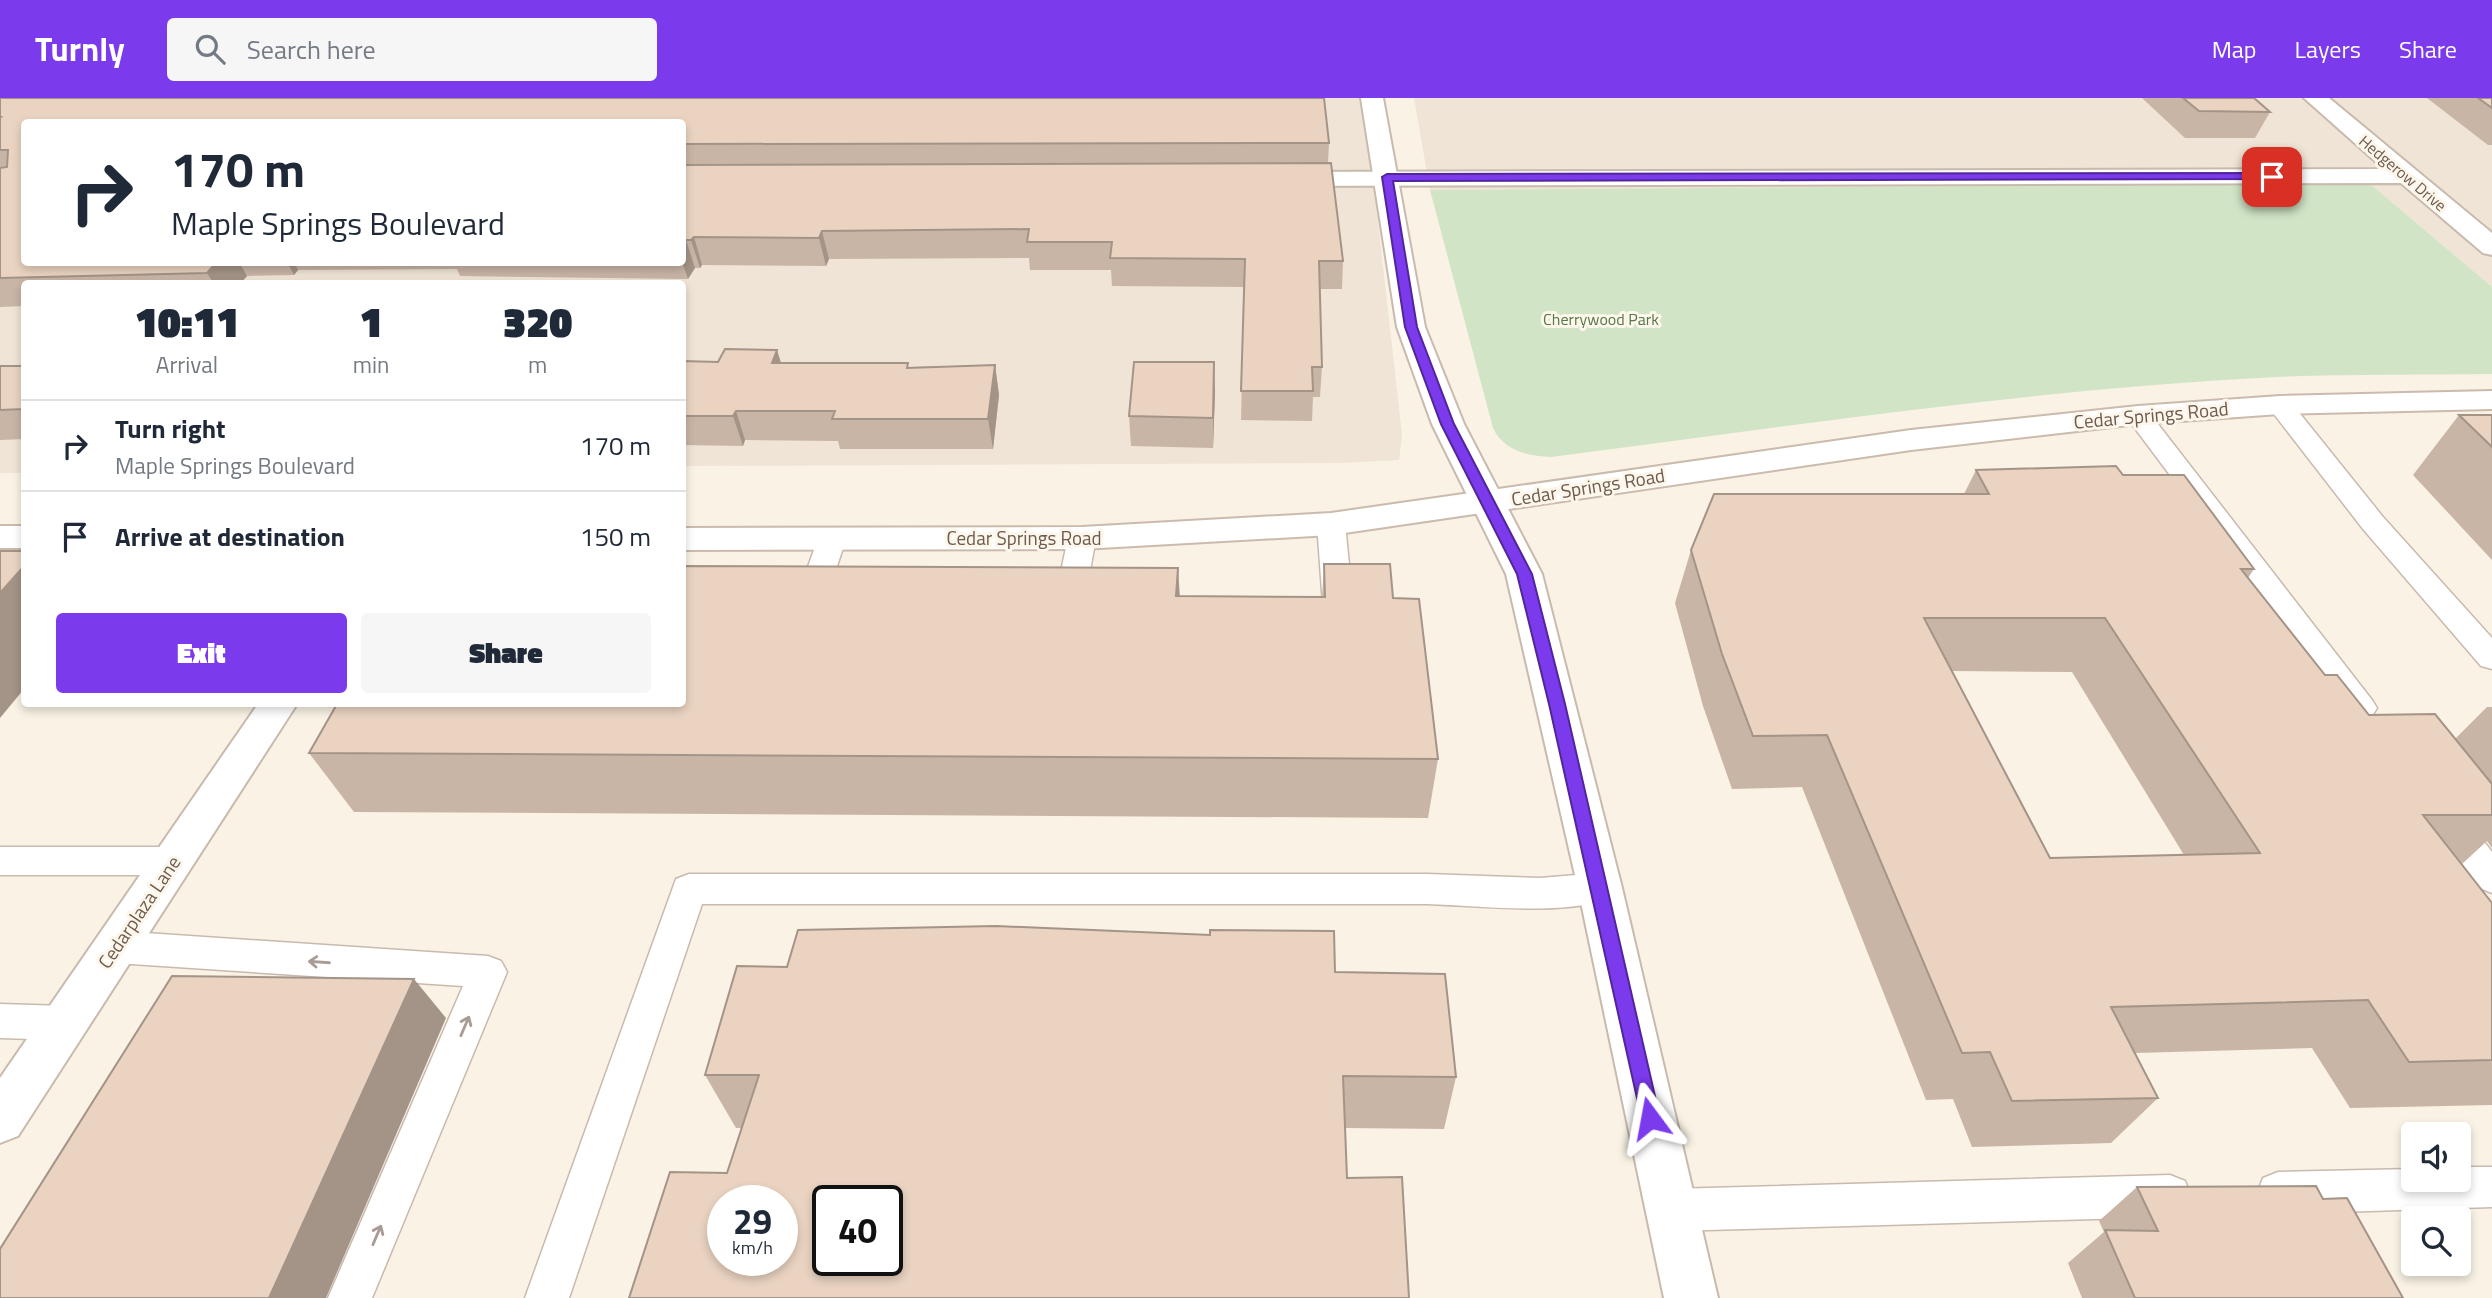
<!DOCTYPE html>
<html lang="en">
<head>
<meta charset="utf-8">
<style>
  :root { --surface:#fff; --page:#f6f6f7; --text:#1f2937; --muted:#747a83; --line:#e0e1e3; --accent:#7c3aed }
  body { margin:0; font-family:"Titillium Web",sans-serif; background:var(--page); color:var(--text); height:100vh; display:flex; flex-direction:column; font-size:26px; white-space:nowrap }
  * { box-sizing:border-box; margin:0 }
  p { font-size:23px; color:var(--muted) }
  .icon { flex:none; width:38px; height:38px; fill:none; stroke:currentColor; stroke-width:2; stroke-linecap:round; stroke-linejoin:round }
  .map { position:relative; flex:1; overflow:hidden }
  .side { position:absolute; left:21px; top:182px; width:665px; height:427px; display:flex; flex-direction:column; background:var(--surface); border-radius:7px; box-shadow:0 4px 10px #0003 }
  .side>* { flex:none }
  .top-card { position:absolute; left:21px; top:21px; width:665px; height:147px; border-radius:7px; box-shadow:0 4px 10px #0003; background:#fff; color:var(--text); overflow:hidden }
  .buttons { position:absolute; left:2401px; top:1024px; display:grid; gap:14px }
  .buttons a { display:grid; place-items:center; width:70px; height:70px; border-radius:7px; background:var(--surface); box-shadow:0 4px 10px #0003; font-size:35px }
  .speed { position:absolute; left:707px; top:1087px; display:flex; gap:14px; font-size:35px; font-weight:700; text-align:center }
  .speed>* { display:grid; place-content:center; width:91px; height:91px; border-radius:50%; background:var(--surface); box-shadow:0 4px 10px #0003; line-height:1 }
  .speed small { font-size:18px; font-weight:400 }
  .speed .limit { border:4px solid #111; border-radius:10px; background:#fff; color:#111 }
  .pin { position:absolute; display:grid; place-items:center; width:60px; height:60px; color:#fff; margin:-30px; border-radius:14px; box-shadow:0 4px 10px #0006 }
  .me { position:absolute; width:77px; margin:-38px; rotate:347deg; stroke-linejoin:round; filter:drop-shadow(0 0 5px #0008) }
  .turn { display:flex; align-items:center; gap:24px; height:147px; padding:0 35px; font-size:32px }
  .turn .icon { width:91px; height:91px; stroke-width:2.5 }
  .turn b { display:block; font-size:49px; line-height:60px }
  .eta { display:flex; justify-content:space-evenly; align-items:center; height:119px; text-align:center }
  .eta b { font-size:42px; font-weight:800; line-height:49px }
  .primary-button { display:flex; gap:14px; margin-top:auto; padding:14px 35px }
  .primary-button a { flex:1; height:80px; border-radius:7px; background:var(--accent); color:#fff; font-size:28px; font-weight:800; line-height:80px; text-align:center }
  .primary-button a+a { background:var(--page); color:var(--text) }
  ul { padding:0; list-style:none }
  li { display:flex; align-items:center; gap:21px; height:91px; padding:0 35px; border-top:2px solid var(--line) }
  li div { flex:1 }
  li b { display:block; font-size:26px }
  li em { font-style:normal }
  header { display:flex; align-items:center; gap:42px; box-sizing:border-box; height:98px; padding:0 35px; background:var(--accent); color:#fff }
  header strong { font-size:33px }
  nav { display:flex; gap:38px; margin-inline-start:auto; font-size:24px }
  .search { width:490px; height:63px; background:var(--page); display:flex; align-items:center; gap:18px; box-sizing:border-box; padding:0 24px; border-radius:7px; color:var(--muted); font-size:26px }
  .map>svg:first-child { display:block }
</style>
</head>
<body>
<header>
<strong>Turnly</strong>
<div class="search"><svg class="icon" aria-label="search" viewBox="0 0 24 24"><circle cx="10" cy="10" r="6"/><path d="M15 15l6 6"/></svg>Search here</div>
<nav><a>Map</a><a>Layers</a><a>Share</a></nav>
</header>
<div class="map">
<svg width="2492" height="1200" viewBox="0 0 2492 1200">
  <rect width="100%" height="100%" fill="#f9f2e5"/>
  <!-- residential -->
  <g fill="#efe4d5" fill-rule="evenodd">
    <path d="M 0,0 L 1364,0 L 1402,337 L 1399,362 L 1343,365 L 683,368 L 682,186 L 24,186 L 24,375 L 0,375 ZM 24,24 L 682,24 L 682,164 L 24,164 Z"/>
    <polygon points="1414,0 2492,0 2492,189 2369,85 1430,92"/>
  </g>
  <!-- green -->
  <path fill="#d1e4c6" d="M 2369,85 L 2492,189 L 2492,276 C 2420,277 2347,276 2276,279 C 2033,291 1792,328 1551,359 C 1528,358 1504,353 1493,330 L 1430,92 Z"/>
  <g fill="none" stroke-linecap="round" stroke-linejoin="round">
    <!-- service casing -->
    <g stroke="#c8baad" stroke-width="3">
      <g id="service">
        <polygon points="2280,299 2289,302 2383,419 2492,540 2492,571 2481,568 2363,431 2267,307 2271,302"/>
        <polygon points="2138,309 2147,312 2372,602 2377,610 2372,618 2361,622 2350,618 2125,317 2129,312"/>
        <polygon points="1331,417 1341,420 1345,426 1353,507 1348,514 1338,517 1328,514 1323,507 1317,426 1321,420"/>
        <polygon points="1082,431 1092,434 1096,440 1083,511 1078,518 1068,521 1058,518 1053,511 1068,440 1072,434"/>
        <polygon points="832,432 842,435 846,441 824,507 819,514 809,517 799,514 794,507 818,441 822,435"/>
        <polygon points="2448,709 2460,713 2492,754 2492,795 2480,790 2431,723 2436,713"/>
        <polygon points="0,749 173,749 185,753 190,763 185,773 173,777 0,777"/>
        <path d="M 1600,775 L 1613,780 L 1618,790 L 1613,800 C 1561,818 1482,808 1427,806 L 702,806 L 569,1200 L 525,1200 L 676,781 L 689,776 L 1427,776 L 1540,780 Z"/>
        <polygon points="116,833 488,858 501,863 507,874 372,1200 328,1200 463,888 116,865 103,860 98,849 103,838"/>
        <polygon points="0,906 65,908 79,913 84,925 79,937 65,942 0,940"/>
        <polygon points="2459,1069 2492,1069 2492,1109 2278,1116 2263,1110 2257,1095 2263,1080 2278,1074 2413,1071 2413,1082 2459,1082"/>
        <polygon points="2170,1077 2185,1083 2191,1098 2185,1113 2170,1119 1671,1133 1656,1127 1650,1112 1656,1097 1671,1091"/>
      </g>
    </g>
    <!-- minor casing -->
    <g stroke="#c8baad" stroke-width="4">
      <g id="minor">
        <polygon points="2304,0 2329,0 2492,135 2492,157 2483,155 2401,85 1280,88 1271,86 1268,81 1271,76 1280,74 2384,71"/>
        <polygon points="258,606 297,606 18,1038 0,1045 0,980"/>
      </g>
    </g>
    <!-- tertiary casing -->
    <g stroke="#c8baad" stroke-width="4">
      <polygon id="tertiary" points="1361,0 1383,0 1425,229 1464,326 1542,476 1622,790 1718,1200 1664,1200 1578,790 1506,476 1432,326 1397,229"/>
    </g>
    <!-- secondary casing -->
    <g stroke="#cbbbac" stroke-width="4">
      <g id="secondary">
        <polygon points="2492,293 2492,311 2280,316 2138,326 1911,352 1331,437 1082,451 682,452 682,430 1082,429 1331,415 1911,332 2138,308 2280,298"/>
        <rect x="0" y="428" width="24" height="22"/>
      </g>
    </g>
    <!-- service -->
    <use href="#service" fill="#fff" fill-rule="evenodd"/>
    <!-- minor -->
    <use href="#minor" fill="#fff" fill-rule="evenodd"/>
    <!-- tertiary -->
    <use href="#tertiary" fill="#fff" fill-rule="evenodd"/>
    <!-- secondary -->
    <use href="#secondary" fill="#fff" fill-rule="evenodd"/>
  </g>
  <!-- wall -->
  <g fill="#c9b5a6" fill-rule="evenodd">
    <path d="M 0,0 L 1329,45 L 1328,65 L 1343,163 L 1342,191 L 1320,191 L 1322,269 L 1320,299 L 1313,299 L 1312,323 L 1241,322 L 1244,189 L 1112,188 L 1111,172 L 1030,172 L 1029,160 L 829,161 L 826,168 L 702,167 L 700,170 L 695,170 L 688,181 L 460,178 L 457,171 L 298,172 L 294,177 L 247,178 L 240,186 L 24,186 L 24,208 L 0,209 ZM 682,24 L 682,164 L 24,164 Z"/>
    <polygon points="2142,0 2254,0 2270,14 2255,40 2185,40"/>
    <polygon points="2427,0 2492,0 2492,47 2488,47"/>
    <polygon points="682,263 781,265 909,269 995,267 999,297 993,351 840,351 838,343 745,342 743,348 682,347"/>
    <polygon points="0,268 24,268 24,341 0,342"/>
    <polygon points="1215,293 1213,350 1131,348 1129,318"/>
    <polygon points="2459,317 2492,317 2492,462 2413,377"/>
    <path d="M 1976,372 L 2123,377 L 2254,471 L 2248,480 L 2325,577 L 2369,617 L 2455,641 L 2487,609 L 2492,609 L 2492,750 L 2487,743 L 2462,766 L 2492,805 L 2492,1007 L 2350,1010 L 2312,950 L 2135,955 L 2158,1000 L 2111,1045 L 1972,1049 L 1953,1001 L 1926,1002 L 1802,689 L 1732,691 L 1703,608 L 1675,505 L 1691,452 L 1964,396 ZM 1952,573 L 2072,574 L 2184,757 L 2050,760 Z"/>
    <polygon points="1324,466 1393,500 1438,661 1428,720 354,714 309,655 1178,470 1180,498 1322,499"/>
    <polygon points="787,869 1335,874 1456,979 1444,1031 1345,1030 1347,1080 1409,1200 727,1075 742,1030 736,1030 705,977"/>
    <polygon points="2137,1089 2323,1101 2403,1200 2082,1200 2068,1165 2104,1134 2099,1123"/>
  </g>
  <!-- shaded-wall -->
  <g fill="#a49487">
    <polygon points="822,133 829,161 826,168 819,140"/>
    <polygon points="694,139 702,167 700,170 691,142"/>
    <polygon points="686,142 695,170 688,181 682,164 682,147"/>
    <polygon points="217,164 239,164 247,178 240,186 214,186 207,175"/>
    <polygon points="287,164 294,164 298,172 294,177"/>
    <polygon points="777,252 786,281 772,265"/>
    <polygon points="1214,264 1215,293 1213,350 1213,320"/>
    <polygon points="995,267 999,297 993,351 988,321"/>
    <polygon points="736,313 745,342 743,348 733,318"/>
    <polygon points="24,468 24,591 0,620 0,495"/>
    <polygon points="1178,470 1181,531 1176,498"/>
    <polygon points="414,881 446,920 326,1200 269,1200"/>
  </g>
  <!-- building -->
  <g fill="#ead3c1" stroke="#a49487" stroke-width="2" fill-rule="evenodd">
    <polygon points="0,0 1324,0 1329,45 682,46 682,24 24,24 24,164 217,164 207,175 0,180 0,70 7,69 8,52 0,52 0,20 1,19 0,19"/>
    <polygon points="2183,0 2254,0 2270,14 2199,13"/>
    <polygon points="2478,0 2492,0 2492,10"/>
    <polygon points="1331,65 1343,163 1319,163 1322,269 1312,269 1313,293 1241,293 1245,161 1110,160 1112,144 1027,144 1029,131 822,133 819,140 694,139 691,142 686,142 682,147 682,67"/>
    <polygon points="725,251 777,252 772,265 908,265 907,270 995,267 988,321 832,321 835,313 736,313 733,318 682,318 682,263 718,264"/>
    <polygon points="1134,264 1214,264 1213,320 1129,318"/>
    <polygon points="0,268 24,268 24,311 0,312"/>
    <polygon points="2459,317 2492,317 2492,349"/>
    <path d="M 2116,368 L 2123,377 L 2184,377 L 2254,471 L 2241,471 L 2325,577 L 2337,577 L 2369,617 L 2435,616 L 2492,686 L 2492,717 L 2423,717 L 2492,805 L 2492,962 L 2409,964 L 2368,902 L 2111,909 L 2158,1000 L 2012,1003 L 1990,954 L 1962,955 L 1827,637 L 1753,638 L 1722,556 L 1691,452 L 1714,396 L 1989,396 L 1976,372 ZM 1924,520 L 2105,520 L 2260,755 L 2050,760 Z"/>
    <polygon points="0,453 24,453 24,468 0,495"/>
    <polygon points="1324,466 1390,466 1393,500 1419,501 1438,661 309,655 337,606 682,606 682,468 1178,470 1176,498 1325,499"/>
    <path d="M 996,828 L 1210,837 L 1210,832 L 1334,833 L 1335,874 L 1445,876 L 1456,979 L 1343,978 L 1347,1080 L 1402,1079 L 1409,1200 L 629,1200 L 670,1074 L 727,1075 L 759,977 L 705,977 L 737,868 L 787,869 L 798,832 ZM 723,1102 L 782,1102 L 782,1162 L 723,1162 ZM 828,1102 L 887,1102 L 887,1162 L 828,1162 Z"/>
    <polygon points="172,878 414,881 269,1200 0,1200 0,1151"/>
    <polygon points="2316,1088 2323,1101 2347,1100 2403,1200 2135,1200 2105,1132 2158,1133 2137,1089"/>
  </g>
  <!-- one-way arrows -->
  <defs><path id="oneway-shaft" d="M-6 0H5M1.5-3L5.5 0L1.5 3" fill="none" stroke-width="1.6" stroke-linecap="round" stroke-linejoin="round" transform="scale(1.75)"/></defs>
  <g stroke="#a89c95">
    <use href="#oneway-shaft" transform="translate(319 864) rotate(-176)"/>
    <use href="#oneway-shaft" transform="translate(465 928) rotate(-67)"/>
    <use href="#oneway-shaft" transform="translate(377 1137) rotate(-67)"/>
  </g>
  <!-- route -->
  <polygon fill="#7c3aed" stroke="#51269a" stroke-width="2" points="2272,75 2275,76 2275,81 1393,83 1417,229 1454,326 1532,476 1565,606 1660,1020 1657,1027 1650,1030 1643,1027 1549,606 1517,476 1441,326 1405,229 1382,79 1387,76"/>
  <g text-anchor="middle" stroke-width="6" stroke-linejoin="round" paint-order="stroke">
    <!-- far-street labels -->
    <g font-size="16" fill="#6e5a4e" stroke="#fcf6eb">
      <text transform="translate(2403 75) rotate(40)" y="6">Hedgerow Drive</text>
    </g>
    <!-- far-park labels -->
    <g font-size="16" fill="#56784b" stroke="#fcf6eb">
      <text x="1601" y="227">Cherrywood Park</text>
    </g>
    <!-- street labels -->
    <g font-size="19" fill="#6e5a4e" stroke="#fcf6eb">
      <text transform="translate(2151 317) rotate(-5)" y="7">Cedar Springs Road</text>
      <text transform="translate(1588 389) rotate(-9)" y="7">Cedar Springs Road</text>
      <text x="1024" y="447">Cedar Springs Road</text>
      <text transform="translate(139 814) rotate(-56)" y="7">Cedarplaza Lane</text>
    </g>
  </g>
</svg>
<div class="buttons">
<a><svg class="icon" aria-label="sound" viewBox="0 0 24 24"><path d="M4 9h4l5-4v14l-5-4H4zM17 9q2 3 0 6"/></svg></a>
<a><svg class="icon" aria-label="search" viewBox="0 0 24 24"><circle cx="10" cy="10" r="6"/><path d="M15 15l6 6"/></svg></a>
</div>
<div class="speed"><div>29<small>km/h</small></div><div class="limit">40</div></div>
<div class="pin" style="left:2272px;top:79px;background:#d93025"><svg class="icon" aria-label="arrive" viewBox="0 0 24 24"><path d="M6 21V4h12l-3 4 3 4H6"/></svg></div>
<svg class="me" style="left:1650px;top:1020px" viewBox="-20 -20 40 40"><path d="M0-17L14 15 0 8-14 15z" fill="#7c3aed" stroke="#fff" stroke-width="4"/></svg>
<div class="top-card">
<div class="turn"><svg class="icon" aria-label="right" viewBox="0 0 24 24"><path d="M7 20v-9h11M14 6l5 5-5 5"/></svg><div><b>170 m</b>Maple Springs Boulevard</div></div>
</div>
<section class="side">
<div class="eta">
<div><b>10:11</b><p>Arrival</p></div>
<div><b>1</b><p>min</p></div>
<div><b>320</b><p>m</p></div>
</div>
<ul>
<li><svg class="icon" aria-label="right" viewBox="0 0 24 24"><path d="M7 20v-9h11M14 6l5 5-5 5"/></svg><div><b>Turn right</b><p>Maple Springs Boulevard</p></div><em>170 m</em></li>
<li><svg class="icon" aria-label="arrive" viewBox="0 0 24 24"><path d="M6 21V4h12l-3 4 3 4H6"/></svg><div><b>Arrive at destination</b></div><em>150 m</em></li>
</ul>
<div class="primary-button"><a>Exit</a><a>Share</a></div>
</section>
</div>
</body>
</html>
